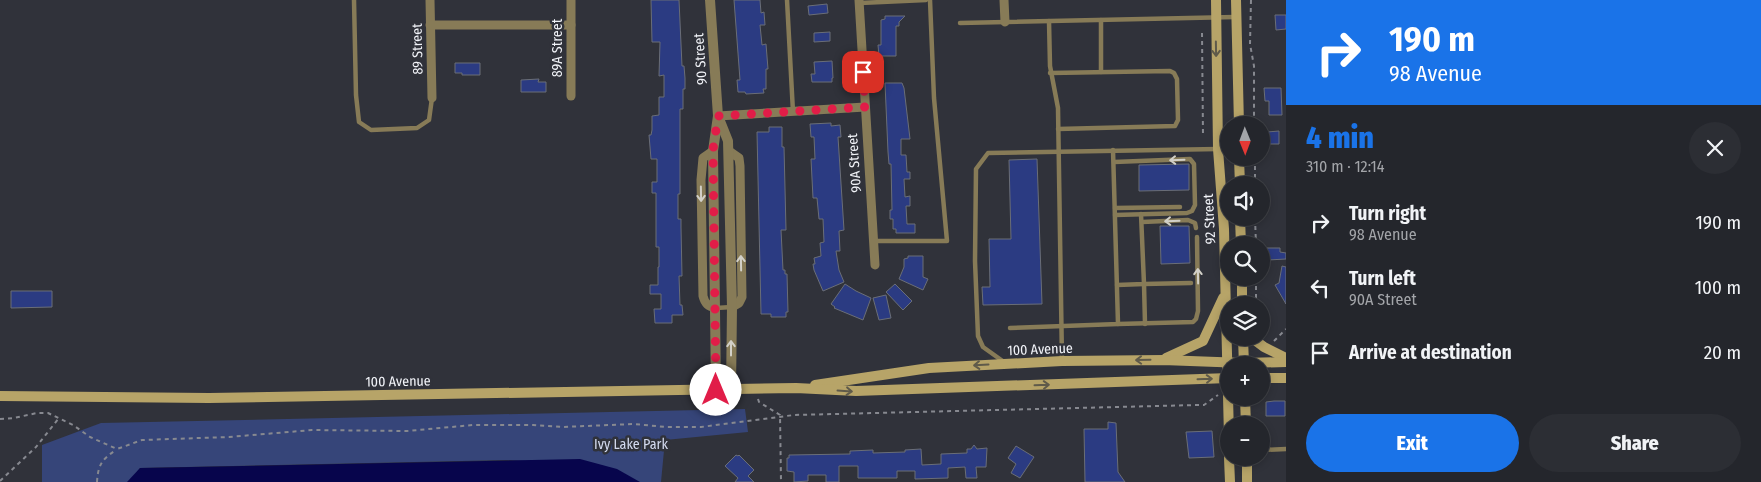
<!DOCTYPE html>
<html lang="en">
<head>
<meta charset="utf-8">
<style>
  :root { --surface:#24262c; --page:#2c2e34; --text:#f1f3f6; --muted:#a3a5a9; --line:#414348; --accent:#1a73e8 }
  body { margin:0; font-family:"Fira Sans Condensed",sans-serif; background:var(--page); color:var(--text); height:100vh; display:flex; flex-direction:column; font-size:19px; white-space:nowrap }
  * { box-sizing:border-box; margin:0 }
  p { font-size:16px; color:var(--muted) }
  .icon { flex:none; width:28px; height:28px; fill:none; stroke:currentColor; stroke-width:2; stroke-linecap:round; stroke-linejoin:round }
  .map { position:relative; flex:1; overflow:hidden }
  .panel { display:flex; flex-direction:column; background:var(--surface); width:475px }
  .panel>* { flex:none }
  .hud { background:#1a73e8; color:#fff; overflow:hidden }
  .needle { width:32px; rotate:179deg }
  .controls { position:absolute; left:1220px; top:116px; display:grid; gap:10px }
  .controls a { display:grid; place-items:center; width:50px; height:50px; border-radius:50%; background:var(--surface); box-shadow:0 2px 8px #0003,0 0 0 1px var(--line); font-size:25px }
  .pin { position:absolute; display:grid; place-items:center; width:42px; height:42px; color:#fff; margin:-21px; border-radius:10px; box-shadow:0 2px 8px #0006 }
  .me { position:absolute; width:55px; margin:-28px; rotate:0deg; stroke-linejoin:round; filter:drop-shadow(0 0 4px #0008) }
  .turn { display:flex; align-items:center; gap:18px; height:105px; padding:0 20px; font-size:22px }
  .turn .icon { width:65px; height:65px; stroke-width:2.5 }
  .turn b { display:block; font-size:35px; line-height:42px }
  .round { display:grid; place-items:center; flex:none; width:52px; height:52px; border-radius:26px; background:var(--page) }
  .head { display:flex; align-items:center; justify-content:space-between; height:85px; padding:0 20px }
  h1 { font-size:30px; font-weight:800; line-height:38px; color:var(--accent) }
  .action { display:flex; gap:10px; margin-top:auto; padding:10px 20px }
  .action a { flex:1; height:58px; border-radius:30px; background:var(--accent); color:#fff; font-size:20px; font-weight:800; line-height:58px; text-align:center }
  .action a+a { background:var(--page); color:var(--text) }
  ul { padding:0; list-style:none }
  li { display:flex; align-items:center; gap:15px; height:65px; padding:0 20px }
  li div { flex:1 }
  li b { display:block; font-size:19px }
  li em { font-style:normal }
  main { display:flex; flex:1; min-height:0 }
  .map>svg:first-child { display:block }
</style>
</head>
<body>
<main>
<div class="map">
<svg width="1286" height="482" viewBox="0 0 1286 482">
  <rect width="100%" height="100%" fill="#30323a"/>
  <!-- green -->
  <polygon fill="#364579" points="745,409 748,432 665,440 661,482 627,482 604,466 507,460 140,468 130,482 42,482 42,445 101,423"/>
  <!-- water -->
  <polygon fill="#07054c" points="580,459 617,469 640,482 127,482 140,468"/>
  <!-- building -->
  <g fill="#2b3b82" stroke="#6a6e77">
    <polygon points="651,0 679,0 682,66 684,66 685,78 685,89 683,89 683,109 680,109 680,194 678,194 678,219 681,219 681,227 682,276 679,276 680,305 682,305 683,315 672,315 672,323 655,323 654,309 661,309 661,294 650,294 650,285 658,285 658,267 659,267 659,247 656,247 656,193 652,193 652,182 657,182 657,159 651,159 649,135 651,135 652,130 652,116 659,115 659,97 664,97 664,75 659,76 660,42 652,42"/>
    <polygon points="734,0 760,0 761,13 764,12 765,25 760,25 762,45 766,44 768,69 766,69 766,89 763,89 764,93 746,94 745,92 738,92 737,80 740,80"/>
    <polygon points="827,4 828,13 809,15 808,6"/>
    <polygon points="1275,15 1286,15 1286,29 1276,30"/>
    <polygon points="885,16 905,16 899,22 899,26 896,26 896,56 879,56 878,45 881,45 881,20 885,19"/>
    <polygon points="830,32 830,41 814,42 814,33"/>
    <polygon points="832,61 833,78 832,78 832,82 812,82 811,74 815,74 814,62"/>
    <polygon points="455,63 480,63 480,75 462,75 462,73 455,73"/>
    <polygon points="539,79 538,82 546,82 546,92 521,92 521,80"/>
    <polygon points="885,83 902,83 904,88 910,139 901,139 901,155 906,155 907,172 910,172 910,179 904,179 905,197 910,196 910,206 906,206 907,224 915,224 915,233 896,233 896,229 893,229 893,219 890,219 890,210 892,210 891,164 889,164 888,152"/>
    <polygon points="1264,88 1281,88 1282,115 1269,115 1269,101 1265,101"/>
    <polygon points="831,123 831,126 840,125 841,137 838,137 844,230 839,231 840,251 836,251 839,270 844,282 823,291 814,270 813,264 815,264 814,258 821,256 820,243 824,242 823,219 819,219 817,198 813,198 811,159 815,159 814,137 811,137 810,124"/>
    <polygon points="769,127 782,127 782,147 784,147 786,230 781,230 783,270 785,270 785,274 787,274 788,312 786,312 786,317 771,317 771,314 761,314 757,132 769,132"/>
    <polygon points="1279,131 1279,144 1267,144 1267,132"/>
    <polygon points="1037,159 1042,304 983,305 982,287 990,287 989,239 1011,239 1009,160"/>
    <polygon points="1189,164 1189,190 1139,191 1139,165"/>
    <polygon points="1160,226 1189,226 1190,263 1161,264"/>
    <polygon points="1267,248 1280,248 1280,252 1286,253 1286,259 1268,260"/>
    <polygon points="908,256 923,256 923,277 928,279 923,290 899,279 904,267 904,259 908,258"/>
    <polygon points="1282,266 1286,267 1286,304 1275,285 1279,283"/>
    <polygon points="845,284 856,291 871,298 863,320 834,308 835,307 831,304"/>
    <polygon points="895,284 912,301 903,310 886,292"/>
    <polygon points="11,291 52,291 52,307 11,308"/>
    <polygon points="886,295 891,318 879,320 873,298"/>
    <polygon points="1274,401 1285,401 1285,416 1266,416 1266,402"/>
    <polygon points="1108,422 1116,423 1118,472 1125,482 1085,482 1084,429 1108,429"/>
    <polygon points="1212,431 1214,457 1189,458 1186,432"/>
    <polygon points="974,445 977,449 987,448 986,467 976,467 977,478 966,478 965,467 948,468 948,478 915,479 915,471 897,471 897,478 858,478 858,466 839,466 839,482 826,482 826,475 808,475 808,481 794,482 794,472 787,471 787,458 789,458 789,455 850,454 850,451 873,450 873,453 905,452 905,450 921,449 922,465 941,464 941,454 967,453 967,449 971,449"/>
    <polygon points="1016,446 1034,457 1020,478 1011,473 1016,464 1008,458"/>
    <polygon points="736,455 738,456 739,455 754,470 748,476 754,482 735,482 738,478 725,466"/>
  </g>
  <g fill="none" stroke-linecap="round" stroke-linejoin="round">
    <!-- path -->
    <g stroke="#878990" stroke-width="2" stroke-dasharray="4 4" stroke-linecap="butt">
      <polyline points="1251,0 1250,44 1254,66 1254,125"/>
      <polyline points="1202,33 1203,135"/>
      <polyline points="1255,158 1255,185"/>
      <polyline points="1255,218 1256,245"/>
      <polyline points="1256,278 1256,305"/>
      <polyline points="1274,341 1286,329"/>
      <polyline points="758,399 759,402 780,415 781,482"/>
      <polyline points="0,419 14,418 37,413 48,413 73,425 90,437 117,449 142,440 229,437 312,430 407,431 473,425 533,425 562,427 634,424 666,427 701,427 794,415 1198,405 1204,405 1218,395"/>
      <polyline points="0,481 36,447 59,418"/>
      <path d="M 97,482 C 98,465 102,459 116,450"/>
    </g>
    <!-- service -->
    <g stroke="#877b57" stroke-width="4.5">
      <polyline points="354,0 356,95 359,122 371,130 417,128 429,120 432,98"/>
      <polyline points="787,0 793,112"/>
      <polyline points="860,3 926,0"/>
      <polyline points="1101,20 1101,72"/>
      <polyline points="1049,21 1050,66 1058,108 1062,361"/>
      <polyline points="960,23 1235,17"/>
      <polyline points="1050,73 1170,71 1174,73 1177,79 1178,120 1175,126 1058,129"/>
      <polyline points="1114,162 1190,159 1194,164 1195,205 1192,211 1187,213 1115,215"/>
      <polyline points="1115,208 1180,207"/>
      <polyline points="1142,222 1188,220 1195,223 1196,228"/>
      <polyline points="873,241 947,241 934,98 930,0"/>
      <polyline points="1117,285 1144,284 1141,214"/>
      <polyline points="716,308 732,307"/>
      <polyline points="1118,324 1193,322 1196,319 1198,311 1197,237"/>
      <polyline points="1145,324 1144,284 1191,283"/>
      <polyline points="1010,328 1118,324 1113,150"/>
      <polyline points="1004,362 983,347 978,336 975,261 976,169 988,153 1218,149"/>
      <polyline points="1261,450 1286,449"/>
    </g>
    <!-- minor -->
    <g stroke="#877b57" stroke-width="9">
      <polyline points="430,0 432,98"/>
      <polyline points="571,0 571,96"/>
      <polyline points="859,0 875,265"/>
      <polyline points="1004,0 1005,22"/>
      <polyline points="430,25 571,25"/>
      <polyline points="718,116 865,107"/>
      <path d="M 713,151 L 703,158 L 701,180 L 703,296 C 705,304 708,306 716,308"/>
      <polyline points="729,151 739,158 740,166 742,297 739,303 732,307"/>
    </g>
    <!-- tertiary -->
    <g stroke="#877b57" stroke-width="10">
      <polyline points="710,0 718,116 713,151 716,390"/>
      <polyline points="718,116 728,141 732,307 731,390"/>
    </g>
    <!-- secondary -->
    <g stroke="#b7a468" stroke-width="10">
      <polyline points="1216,0 1218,149 1224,229 1229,437"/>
      <polyline points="1236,0 1239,125"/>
      <polyline points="1239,158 1240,185"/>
      <polyline points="1240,218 1241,245"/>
      <polyline points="1242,278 1242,305"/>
      <polyline points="1243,338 1244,365"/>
      <polyline points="1252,338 1264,347 1286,358"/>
      <polyline points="1166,358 1203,341 1223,298"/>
      <polyline points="1261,378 1286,378"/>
      <polyline points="815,385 929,368 1062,361 1163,360 1244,363 1286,362"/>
      <polyline points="0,396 209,398 796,388 856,391 1229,378"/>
      <polyline points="1245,398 1246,425"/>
      <polyline points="1229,458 1230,482"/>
      <polyline points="1247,458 1247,482"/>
    </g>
  </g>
  <!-- one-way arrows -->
  <defs><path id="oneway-shaft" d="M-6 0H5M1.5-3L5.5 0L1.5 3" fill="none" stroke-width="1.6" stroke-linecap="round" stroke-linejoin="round" transform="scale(1.25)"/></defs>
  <g stroke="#5f5a4a">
    <use href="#oneway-shaft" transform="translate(1216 49) rotate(89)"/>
    <use href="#oneway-shaft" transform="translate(1143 360) rotate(179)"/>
    <use href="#oneway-shaft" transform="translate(981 365) rotate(177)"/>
    <use href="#oneway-shaft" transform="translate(1205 379) rotate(-2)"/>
    <use href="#oneway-shaft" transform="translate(1042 385) rotate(-2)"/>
    <use href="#oneway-shaft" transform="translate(845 391) rotate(4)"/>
  </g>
  <g stroke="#d2d0c8">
    <use href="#oneway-shaft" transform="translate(1177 160) rotate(178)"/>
    <use href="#oneway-shaft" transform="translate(701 194) rotate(89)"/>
    <use href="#oneway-shaft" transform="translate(1172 221) rotate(178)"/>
    <use href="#oneway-shaft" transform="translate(741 263) rotate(-91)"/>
    <use href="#oneway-shaft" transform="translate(1198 276) rotate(-91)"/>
    <use href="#oneway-shaft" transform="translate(731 348) rotate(-90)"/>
  </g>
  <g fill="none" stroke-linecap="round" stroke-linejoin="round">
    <!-- route -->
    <polyline stroke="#e11d48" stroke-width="9" stroke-dasharray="0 16.2" points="716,390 713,150 718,116 865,107 863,72"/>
  </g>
  <g text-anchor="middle" stroke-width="5" stroke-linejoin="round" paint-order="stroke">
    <!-- street labels -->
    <g font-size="14" fill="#f2f4f9" stroke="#30323a">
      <text transform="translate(557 48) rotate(-90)" y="5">89A Street</text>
      <text transform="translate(417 49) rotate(-91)" y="5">89 Street</text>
      <text transform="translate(700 59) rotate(-94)" y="5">90 Street</text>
      <text transform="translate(854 163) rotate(-94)" y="5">90A Street</text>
      <text transform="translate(1209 219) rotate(-93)" y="5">92 Street</text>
      <text transform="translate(1040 349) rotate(-2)" y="5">100 Avenue</text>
      <text transform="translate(398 381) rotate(-1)" y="5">100 Avenue</text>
    </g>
    <!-- park labels -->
    <g font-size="14" fill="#d3daef" stroke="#30323a">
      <text x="631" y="449">Ivy Lake Park</text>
    </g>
  </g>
</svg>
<div class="controls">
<a><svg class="needle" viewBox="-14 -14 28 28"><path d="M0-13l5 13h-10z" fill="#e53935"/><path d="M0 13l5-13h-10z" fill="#a3a5a9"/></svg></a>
<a><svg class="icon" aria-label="sound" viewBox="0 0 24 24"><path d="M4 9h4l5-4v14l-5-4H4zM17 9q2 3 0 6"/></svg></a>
<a><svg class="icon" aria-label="search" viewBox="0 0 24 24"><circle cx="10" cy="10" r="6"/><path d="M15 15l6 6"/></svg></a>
<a><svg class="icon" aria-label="layers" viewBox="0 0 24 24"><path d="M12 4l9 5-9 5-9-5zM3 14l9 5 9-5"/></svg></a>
<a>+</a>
<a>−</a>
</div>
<div class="pin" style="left:863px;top:72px;background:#d93025"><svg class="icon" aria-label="arrive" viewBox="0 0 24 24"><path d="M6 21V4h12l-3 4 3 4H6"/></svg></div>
<svg class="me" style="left:716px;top:390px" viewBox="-20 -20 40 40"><circle r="19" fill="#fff"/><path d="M0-13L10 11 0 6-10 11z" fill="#e11d48"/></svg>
</div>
<section class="panel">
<div class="hud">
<div class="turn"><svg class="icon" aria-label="right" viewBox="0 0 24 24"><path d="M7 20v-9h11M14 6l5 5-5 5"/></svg><div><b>190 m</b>98 Avenue</div></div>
</div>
<div class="head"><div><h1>4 min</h1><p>310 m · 12:14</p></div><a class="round"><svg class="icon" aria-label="close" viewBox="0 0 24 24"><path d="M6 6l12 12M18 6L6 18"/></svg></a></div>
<ul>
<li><svg class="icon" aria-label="right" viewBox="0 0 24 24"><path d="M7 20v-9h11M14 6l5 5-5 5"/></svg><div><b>Turn right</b><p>98 Avenue</p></div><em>190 m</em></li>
<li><svg class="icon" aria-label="left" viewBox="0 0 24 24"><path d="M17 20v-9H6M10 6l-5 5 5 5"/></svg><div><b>Turn left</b><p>90A Street</p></div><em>100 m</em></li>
<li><svg class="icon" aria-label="arrive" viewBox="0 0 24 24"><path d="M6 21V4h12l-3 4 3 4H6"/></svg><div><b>Arrive at destination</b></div><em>20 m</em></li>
</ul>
<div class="action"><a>Exit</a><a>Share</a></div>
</section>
</main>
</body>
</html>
